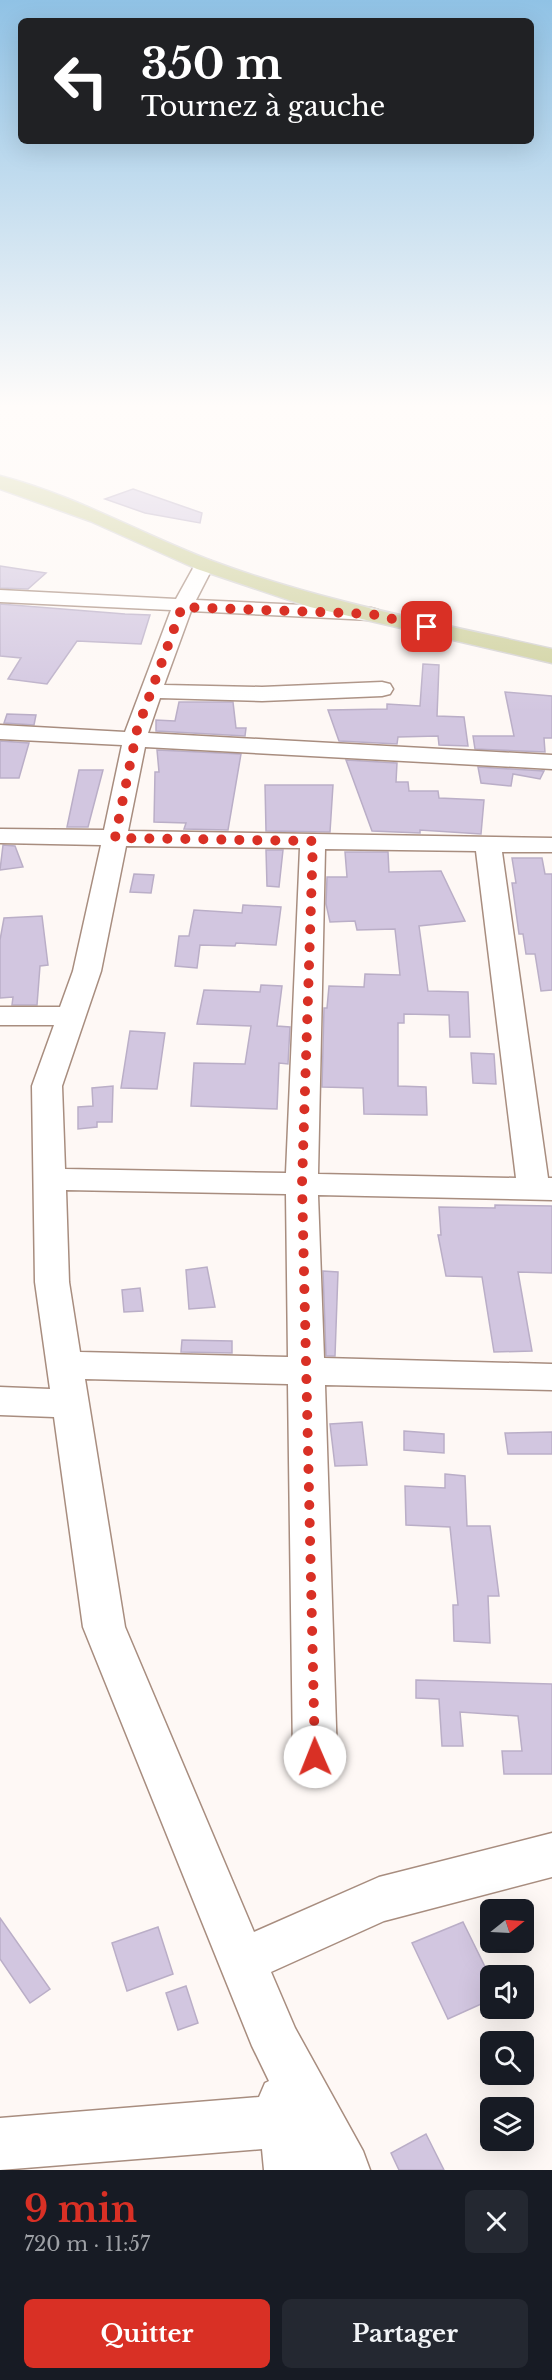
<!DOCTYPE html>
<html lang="fr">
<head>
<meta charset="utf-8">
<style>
  :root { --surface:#171b24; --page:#242831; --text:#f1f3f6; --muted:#9ea1a6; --accent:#d93025 }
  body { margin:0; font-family:"Libre Baskerville",serif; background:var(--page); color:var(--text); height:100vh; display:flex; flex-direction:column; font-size:22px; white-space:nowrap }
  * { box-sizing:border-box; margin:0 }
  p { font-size:20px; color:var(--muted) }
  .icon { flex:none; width:33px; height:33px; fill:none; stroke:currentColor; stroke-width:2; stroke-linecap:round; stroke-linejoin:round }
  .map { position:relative; height:2170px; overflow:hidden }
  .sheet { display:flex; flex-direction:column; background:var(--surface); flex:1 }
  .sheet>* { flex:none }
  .guide { position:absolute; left:18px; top:18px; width:516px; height:126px; border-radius:9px; box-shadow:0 6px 24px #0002; background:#202124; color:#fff; overflow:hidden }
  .needle { width:39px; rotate:72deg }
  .fabs { position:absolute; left:480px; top:1899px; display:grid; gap:12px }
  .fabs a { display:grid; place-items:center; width:54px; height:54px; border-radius:9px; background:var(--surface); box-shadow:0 6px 24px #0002; font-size:30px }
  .pin { position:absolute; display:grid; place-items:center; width:51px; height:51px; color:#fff; margin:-26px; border-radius:12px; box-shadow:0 3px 9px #0006 }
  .me { position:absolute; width:66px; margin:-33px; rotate:359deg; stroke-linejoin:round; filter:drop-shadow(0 0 4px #0008) }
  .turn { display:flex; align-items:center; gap:21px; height:126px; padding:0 24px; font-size:27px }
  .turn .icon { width:78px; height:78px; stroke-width:2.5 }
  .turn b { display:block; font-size:42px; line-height:51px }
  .round { display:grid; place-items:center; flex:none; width:63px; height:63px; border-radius:9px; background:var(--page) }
  .overview { display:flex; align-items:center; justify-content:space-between; height:102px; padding:0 24px }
  h1 { font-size:36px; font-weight:700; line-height:45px; color:var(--accent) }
  .cta { display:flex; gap:12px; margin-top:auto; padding:12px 24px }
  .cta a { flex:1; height:69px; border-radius:9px; background:var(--accent); color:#fff; font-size:24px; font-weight:700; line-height:69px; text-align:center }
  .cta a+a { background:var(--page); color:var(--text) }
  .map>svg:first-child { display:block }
</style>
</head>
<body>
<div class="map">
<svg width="552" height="2170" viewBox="0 0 552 2170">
  <rect width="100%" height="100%" fill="#fef8f5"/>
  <!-- building -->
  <g fill="#d2c6e0" stroke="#baaec7" stroke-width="1.5">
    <polygon points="133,489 202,513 200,523 145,513 105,499"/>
    <polygon points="0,566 46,573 28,589 0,588"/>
    <polygon points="0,604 125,614 150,615 141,644 77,641 47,684 8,679 21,658 0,656"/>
    <polygon points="423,664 439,665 437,716 464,717 468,746 439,745 438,736 398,737 397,744 339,741 328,710 387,709 387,704 420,706"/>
    <polygon points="505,692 552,696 552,738 544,738 545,752 475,749 473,736 514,736"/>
    <polygon points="179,702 233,702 236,728 246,728 245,736 156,731 156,720 175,721"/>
    <polygon points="7,714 36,715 34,725 4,723"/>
    <polygon points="0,741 29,743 19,778 0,778"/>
    <polygon points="157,750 241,754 228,830 184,829 186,823 154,822 155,772 159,772"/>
    <polygon points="346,760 397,763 396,782 408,782 409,791 438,791 439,798 484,800 481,834 420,830 420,833 372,831"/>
    <polygon points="478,767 544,771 540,779 513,774 511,786 481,783"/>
    <polygon points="79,770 103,770 88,827 67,827"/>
    <polygon points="265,785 333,785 330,832 266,831"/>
    <polygon points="3,845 15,846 23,867 0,870"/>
    <polygon points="266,850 283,850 279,887 267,886"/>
    <polygon points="345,852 388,852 389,872 441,871 465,921 419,926 428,991 468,992 470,1037 450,1037 449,1015 404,1014 404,1023 398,1023 398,1086 426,1087 427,1115 364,1114 363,1088 322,1087 324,1008 327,1008 329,986 364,987 365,974 400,975 395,929 357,930 355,921 330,922 326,904 327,877 347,877"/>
    <polygon points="512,858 542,858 545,874 552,874 552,990 541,991 535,954 526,954 523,934 519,934 512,883 516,883"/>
    <polygon points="134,874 154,875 151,893 130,892"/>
    <polygon points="243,905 281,907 276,945 236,943 235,946 200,945 197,968 175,966 179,936 189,936 194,910 242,913"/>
    <polygon points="42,916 48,965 40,966 37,1005 12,1005 13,997 0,998 0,940 4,918"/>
    <polygon points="261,985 282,986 277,1026 290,1027 288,1064 279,1063 277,1109 191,1106 194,1063 245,1064 251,1026 197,1024 204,990 260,992"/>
    <polygon points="130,1031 165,1033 157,1089 121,1088"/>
    <polygon points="471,1053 494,1054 496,1084 473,1083"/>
    <polygon points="113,1086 112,1122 97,1122 97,1127 78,1129 78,1107 93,1106 92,1088"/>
    <polygon points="495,1205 552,1206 552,1273 518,1272 532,1351 494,1352 482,1277 446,1276 438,1235 441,1235 439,1207 495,1208"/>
    <polygon points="207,1267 215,1307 189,1309 186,1270"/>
    <polygon points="323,1271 338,1272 335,1356 326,1356"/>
    <polygon points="140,1288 143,1311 124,1312 122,1290"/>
    <polygon points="182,1340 232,1341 232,1353 181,1352"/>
    <polygon points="362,1422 367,1465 335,1466 330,1424"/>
    <polygon points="404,1431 444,1434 444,1453 404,1450"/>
    <polygon points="552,1432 552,1454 508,1454 505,1433"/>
    <polygon points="445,1474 465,1476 467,1526 490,1526 499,1596 488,1596 490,1643 454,1641 453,1605 458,1605 450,1527 406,1525 405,1486 445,1488"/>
    <polygon points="416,1680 552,1684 552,1774 504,1774 502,1751 522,1751 518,1716 460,1712 463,1746 442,1746 439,1699 416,1698"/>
    <polygon points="0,1918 50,1989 30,2003 0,1959"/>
    <polygon points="463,1922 490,1977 490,2000 448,2019 412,1943"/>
    <polygon points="158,1927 173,1974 127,1991 112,1943"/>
    <polygon points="186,1986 198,2023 178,2030 166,1993"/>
    <polygon points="426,2134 444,2170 399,2170 391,2153"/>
  </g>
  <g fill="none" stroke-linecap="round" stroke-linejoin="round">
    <!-- minor casing -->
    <g stroke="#a88d7f" stroke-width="3">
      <path id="minor" d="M 204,559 L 211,561 L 214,565 L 196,600 L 371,608 L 378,610 L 381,614 L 378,618 L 371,620 L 191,611 L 164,685 L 262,687 L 382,682 L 390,684 L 393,689 L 390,694 L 382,696 L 262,701 L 160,698 L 148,733 L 552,755 L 552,769 L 145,747 L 128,831 L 552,838 L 552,852 L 502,852 L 548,1178 L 552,1178 L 552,1200 L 318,1195 L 324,1358 L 552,1364 L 552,1390 L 325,1385 L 337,1757 L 331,1771 L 315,1777 L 299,1771 L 293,1757 L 288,1384 L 85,1379 L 125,1627 L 254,1932 L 379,1877 L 552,1833 L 552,1877 L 384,1921 L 271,1972 L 295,2028 L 363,2151 L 370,2170 L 264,2170 L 262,2149 L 0,2170 L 0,2118 L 259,2097 L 265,2083 L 269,2081 L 252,2046 L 83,1627 L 54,1417 L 0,1415 L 0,1387 L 50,1389 L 35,1282 L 32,1086 L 54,1025 L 0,1025 L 0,1007 L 60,1007 L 73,971 L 101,845 L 0,843 L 0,829 L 104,830 L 122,745 L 0,739 L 0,725 L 125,732 L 171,610 L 0,602 L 0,590 L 176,599 L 197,561 ZM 126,846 L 300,848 L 286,1173 L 65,1169 L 62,1086 L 101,971 ZM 325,849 L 476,851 L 516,1178 L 318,1174 ZM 66,1190 L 286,1194 L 288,1357 L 80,1352 L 69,1282 Z"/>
    </g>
    <!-- major casing -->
    <g stroke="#d5d3d2" stroke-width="3">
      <path id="major" d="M 0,476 C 74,495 141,534 212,561 C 322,602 438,623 552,649 L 552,663 L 310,607 L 197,569 L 90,521 L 0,489 Z"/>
    </g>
    <!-- minor -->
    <use href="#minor" fill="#fff" fill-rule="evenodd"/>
    <!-- major -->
    <use href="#major" fill="#cfd19e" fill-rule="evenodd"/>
  </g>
  <!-- sky -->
  <linearGradient id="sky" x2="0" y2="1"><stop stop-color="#90c2e5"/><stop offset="0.57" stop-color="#fffcfa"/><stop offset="1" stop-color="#fffcfa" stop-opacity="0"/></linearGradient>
  <rect width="552" height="712" fill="url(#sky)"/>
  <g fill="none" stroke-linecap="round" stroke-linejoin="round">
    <!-- route -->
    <polyline stroke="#d93025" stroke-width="10" stroke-dasharray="0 18" points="315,1757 302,1184 313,841 115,838 137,730 182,607 371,614 427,627"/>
  </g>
</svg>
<div class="fabs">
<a><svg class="needle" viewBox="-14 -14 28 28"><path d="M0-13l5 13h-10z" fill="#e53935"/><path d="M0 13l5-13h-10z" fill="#9ea1a6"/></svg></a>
<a><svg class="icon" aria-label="sound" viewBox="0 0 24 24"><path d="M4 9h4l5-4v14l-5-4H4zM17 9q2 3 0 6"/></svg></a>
<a><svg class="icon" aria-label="search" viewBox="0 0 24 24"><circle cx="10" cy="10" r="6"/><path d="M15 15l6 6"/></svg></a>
<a><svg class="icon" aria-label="layers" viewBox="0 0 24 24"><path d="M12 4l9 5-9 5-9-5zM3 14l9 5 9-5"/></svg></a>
</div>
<div class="pin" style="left:427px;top:627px;background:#d93025"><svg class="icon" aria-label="arrive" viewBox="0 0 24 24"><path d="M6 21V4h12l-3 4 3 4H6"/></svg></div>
<svg class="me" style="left:315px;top:1757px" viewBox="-20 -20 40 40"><circle r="19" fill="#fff"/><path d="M0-13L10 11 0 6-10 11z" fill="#d93025"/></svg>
<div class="guide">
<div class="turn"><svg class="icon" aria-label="left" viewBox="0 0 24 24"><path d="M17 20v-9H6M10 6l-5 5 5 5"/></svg><div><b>350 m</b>Tournez à gauche</div></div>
</div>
</div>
<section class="sheet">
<div class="overview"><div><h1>9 min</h1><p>720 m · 11:57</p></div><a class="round"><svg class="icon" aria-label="close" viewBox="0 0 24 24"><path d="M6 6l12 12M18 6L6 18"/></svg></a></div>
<div class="cta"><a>Quitter</a><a>Partager</a></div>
</section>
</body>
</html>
